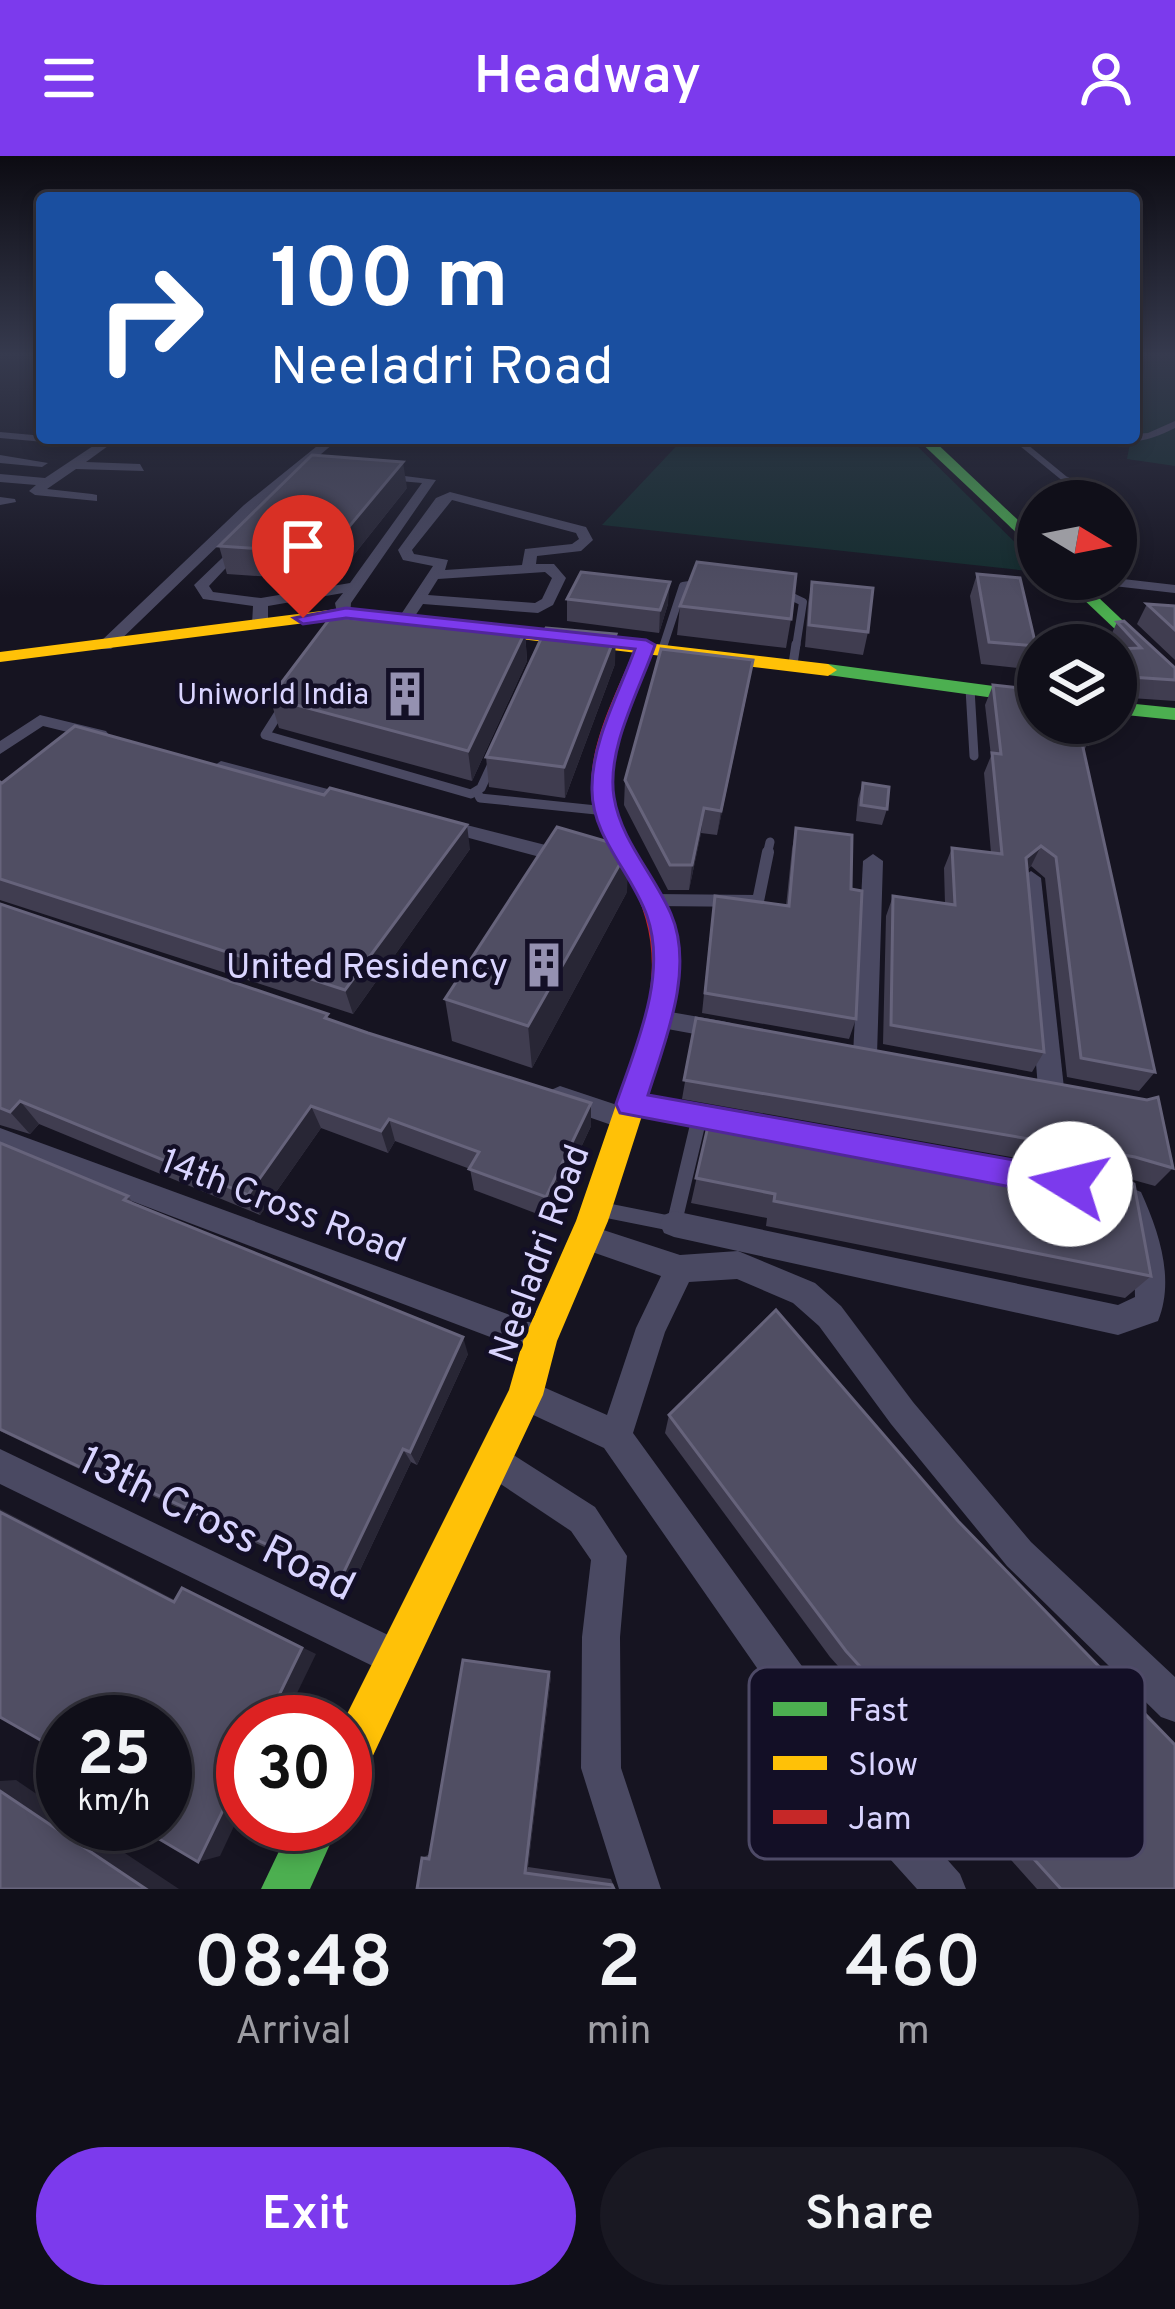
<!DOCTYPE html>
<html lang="en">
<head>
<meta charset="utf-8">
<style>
  :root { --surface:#100f19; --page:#191822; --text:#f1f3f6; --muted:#9c9ca2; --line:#302f38; --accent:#7c3aed }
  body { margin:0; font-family:Overpass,sans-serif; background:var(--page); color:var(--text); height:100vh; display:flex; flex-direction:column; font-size:45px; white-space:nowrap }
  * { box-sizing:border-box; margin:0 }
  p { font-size:39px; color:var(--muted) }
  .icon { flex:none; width:66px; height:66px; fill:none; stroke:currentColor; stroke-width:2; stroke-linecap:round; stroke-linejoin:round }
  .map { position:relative; height:1733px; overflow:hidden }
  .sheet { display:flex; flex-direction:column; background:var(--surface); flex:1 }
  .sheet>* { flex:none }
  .hud { position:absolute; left:36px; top:36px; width:1104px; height:252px; border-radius:12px; box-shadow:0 6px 18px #0003,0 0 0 3px var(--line); background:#1a4fa0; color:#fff; overflow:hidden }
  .needle { width:78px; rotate:100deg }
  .fabs { position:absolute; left:1017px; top:324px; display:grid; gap:24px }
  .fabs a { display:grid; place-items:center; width:120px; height:120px; border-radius:50%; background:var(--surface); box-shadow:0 6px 18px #0003,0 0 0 3px var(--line); font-size:60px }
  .speed { position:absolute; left:36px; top:1539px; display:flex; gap:24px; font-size:60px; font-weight:700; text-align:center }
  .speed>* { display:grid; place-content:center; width:156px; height:156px; border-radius:50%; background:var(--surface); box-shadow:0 6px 18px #0003,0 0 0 3px var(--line); line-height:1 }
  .speed small { font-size:30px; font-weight:400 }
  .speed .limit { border:18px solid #d22; background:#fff; color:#111 }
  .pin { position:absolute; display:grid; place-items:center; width:102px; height:102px; color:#fff; margin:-123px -51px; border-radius:50% 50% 50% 0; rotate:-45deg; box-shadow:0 0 12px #0007 }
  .pin .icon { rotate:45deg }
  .me { position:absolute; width:132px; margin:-66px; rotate:279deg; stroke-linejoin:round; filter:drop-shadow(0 0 9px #0008) }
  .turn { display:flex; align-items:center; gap:42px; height:252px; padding:0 36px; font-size:54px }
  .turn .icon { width:156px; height:156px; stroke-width:2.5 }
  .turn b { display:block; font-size:84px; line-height:102px }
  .eta { display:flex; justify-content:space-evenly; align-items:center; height:204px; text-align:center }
  .eta b { font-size:72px; font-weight:600; line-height:84px }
  .primary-button { display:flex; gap:24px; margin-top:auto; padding:24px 36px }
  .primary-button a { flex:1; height:138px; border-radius:72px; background:var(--accent); color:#fff; font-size:48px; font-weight:600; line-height:138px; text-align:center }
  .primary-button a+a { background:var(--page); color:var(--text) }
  header { display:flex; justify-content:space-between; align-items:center; height:156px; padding:0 36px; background:var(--accent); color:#fff; font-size:54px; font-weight:600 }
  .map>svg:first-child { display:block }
</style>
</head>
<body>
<header><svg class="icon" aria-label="menu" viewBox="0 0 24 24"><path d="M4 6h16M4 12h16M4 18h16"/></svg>Headway<svg class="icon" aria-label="person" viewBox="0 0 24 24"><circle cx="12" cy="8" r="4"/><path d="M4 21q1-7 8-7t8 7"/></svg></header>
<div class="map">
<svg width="1175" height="1733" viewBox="0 0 1175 1733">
  <rect width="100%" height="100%" fill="#161421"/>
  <!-- green -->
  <g fill="#132c2d">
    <polygon points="1147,199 1175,199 1175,310 1127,303"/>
    <polygon points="684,282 909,282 1038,409 1038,416 602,369"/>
  </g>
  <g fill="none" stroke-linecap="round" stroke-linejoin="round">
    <!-- lane-far4 -->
    <polyline stroke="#4a4962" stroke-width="6" points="1021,287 1071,328"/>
    <!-- lane-far3 -->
    <g stroke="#4a4962" stroke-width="8">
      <polyline points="1067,325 1091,345"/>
      <polyline points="1014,369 1038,367"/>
      <polyline points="1088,423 1175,433"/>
      <polyline points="782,436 803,446 796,491"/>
      <polyline points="663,491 683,430 702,427"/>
    </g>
    <!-- lane-far2 -->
    <g stroke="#4a4962" stroke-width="9">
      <polyline points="793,508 796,488"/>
      <polyline points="970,533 974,600"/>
      <polyline points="284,549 265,579 471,638 481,632 493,606"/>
      <polyline points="477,636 480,642 606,655"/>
      <polyline points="767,699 770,686"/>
    </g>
    <!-- lane-far1 -->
    <g stroke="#4a4962" stroke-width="12">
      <polyline points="653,744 758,745 768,696"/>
      <polyline points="638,949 699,964"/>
    </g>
    <!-- lane -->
    <polyline stroke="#4a4962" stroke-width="15" points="604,1054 674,1068 699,963 690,961"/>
    <!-- street -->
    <g fill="#4a4962" fill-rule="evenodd">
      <polygon points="1134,199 1139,199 1139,200 1134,203"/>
      <path d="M 1175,265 L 1175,272 C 1156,282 1133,290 1113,282 L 1134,282 L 1134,278 L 1148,277 Z"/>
      <polygon points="0,276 77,283 83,286 77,289 0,282"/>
      <polygon points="105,282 119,282 86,306 140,308 144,315 76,313 47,333 92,338 97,339 97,345 35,339 29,335 36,329 0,326 0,318 45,322"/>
      <polygon points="327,282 340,282 254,355 111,493 99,493 99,487 244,349"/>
      <polygon points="0,299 48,307 42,311 0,307"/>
      <polygon points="373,316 436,324 351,447 350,460 337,457 335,447 343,437 268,450 268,468 260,473 252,468 253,450 203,443 194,429 246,379 253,383 209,430 213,436 261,442 350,427 422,327 377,323"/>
      <path d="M 450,336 L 586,371 L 593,384 L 581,395 L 537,400 L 536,408 L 554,408 L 566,422 L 553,449 L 538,457 L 423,448 L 411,466 L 401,466 L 398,463 L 433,410 L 403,404 L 398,394 L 436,342 ZM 452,344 L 576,377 L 579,383 L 572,388 L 525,393 L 522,409 L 445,414 L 448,404 L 414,398 L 412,394 ZM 545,416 L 552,422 L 542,443 L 535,447 L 428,439 L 438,423 Z"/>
      <polygon points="0,341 15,343 16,346 0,349"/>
      <polygon points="40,559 106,575 109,579 100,584 43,570 0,598 0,585"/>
      <polygon points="221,605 362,642 365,646 355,652 214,615 212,611"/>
      <polygon points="435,661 577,697 580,702 570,709 428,671 425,667"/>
      <polygon points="873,698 883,705 877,899 874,906 856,906 853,899 863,705"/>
      <polygon points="1031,715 1041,722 1064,932 1060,939 1051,942 1042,939 1038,932 1021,722"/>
      <polygon points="659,854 722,865 731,867 734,874 731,881 722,883 651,870 647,863 651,856"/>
      <polygon points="560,930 635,955 639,963 635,971 626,974 551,948 547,941 551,934"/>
      <polygon points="699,952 748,962 752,970 748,978 739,981 690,971 686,963 690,955"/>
      <polygon points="0,972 540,1170 551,1174 555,1185 551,1196 540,1200 0,995"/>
      <path d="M 1131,1032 L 1141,1036 C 1159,1076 1175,1123 1158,1165 L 1118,1179 L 674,1081 L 664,1077 L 660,1068 L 664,1059 L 674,1055 L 1118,1149 L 1135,1141 L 1134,1099 L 1117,1045 L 1121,1036 Z"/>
      <polygon points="585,1068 680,1099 738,1095 815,1127 841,1150 913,1246 1031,1386 1175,1521 1175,1566 1161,1561 1007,1410 891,1268 819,1170 793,1147 737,1123 689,1126 665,1176 633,1277 920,1673 960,1718 966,1733 917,1733 890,1703 604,1292 514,1250 509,1239 514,1228 525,1223 607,1259 636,1172 661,1120 575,1090 571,1081 575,1072"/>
      <polygon points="493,1286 595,1351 627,1400 620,1481 621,1612 661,1733 619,1733 581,1612 582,1481 591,1404 571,1375 481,1315 476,1303 481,1291"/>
      <polygon points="0,1293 409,1489 415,1502 409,1515 396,1521 383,1515 0,1328"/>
    </g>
    <!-- fast -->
    <g fill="#4caf50" fill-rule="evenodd">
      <polygon points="916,282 931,282 1038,383 1038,397"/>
      <polygon points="1062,423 1079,423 1175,514 1175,530"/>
      <polygon points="828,508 1038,536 1038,548 821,518 821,510"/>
      <polygon points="1116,546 1175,552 1175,564 1116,558"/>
      <polygon points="292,1668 339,1668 310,1733 261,1733"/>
    </g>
    <!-- slow -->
    <g fill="#ffc107" fill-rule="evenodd">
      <polygon points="345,452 828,508 837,514 828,520 345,462 0,506 0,496"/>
      <polygon points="654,868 664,871 668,879 608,1065 557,1185 543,1239 361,1625 345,1631 343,1566 509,1234 523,1185 576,1065 640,879 644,871"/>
    </g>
    <!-- jam -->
    <path fill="#c62828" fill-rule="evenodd" d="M 645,484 L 654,489 C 637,535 606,591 614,641 C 626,717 688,741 677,832 C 675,851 672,870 664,887 L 644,887 L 640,879 C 658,820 657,771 626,717 C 612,694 596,669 592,641 C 586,590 618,535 636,489 Z"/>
  </g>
  <!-- wall -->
  <g fill="#403d50">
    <polygon points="407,332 333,425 227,418 219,390"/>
    <polygon points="977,418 1036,490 1027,513 981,508 970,440"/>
    <polygon points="812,426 868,476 863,499 805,491 808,447"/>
    <polygon points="567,443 668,448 659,477 567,465"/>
    <polygon points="1147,448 1175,450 1175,504 1137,468"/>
    <polygon points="680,450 791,463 786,492 677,479"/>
    <polygon points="1117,466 1175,512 1175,545 1116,541 1116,489 1110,489 1108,486"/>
    <polygon points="525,476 527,505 472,625 279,572 270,542"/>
    <polygon points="615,508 565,642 489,631 486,601"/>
    <polygon points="749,528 717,679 701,677 689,734 668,734 624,649 625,624"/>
    <polygon points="993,529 1087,588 1084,595 1155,916 1139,935 1067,921 1045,722 1031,710 1028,713 1044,896 1032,916 883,888 886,760 893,740 945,748 944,712 952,692 991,697 984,617 991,600 985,549"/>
    <polygon points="0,626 470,693 353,858 0,744"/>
    <polygon points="863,627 887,653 882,669 856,665 858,643"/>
    <polygon points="796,672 851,733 856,863 849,883 702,857 712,761 786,750 792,693"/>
    <polygon points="627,736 532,912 452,885 445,843"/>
    <polygon points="0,748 331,865 591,970 548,1062 474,1034 470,1013 395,985 388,997 321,972 260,1059 39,968 30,978 0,969"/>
    <polygon points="696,862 1173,1012 1155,1030 1119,1020 682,943"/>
    <polygon points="712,953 1151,1120 1125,1142 766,1070 767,1062 691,1047"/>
    <polygon points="0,987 128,1040 134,1048 468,1198 417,1309 411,1306 352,1431 144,1336 140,1342 0,1275"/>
    <polygon points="669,1259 958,1365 1175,1733 1037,1733 830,1501 665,1277"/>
    <polygon points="551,1520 528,1711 611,1723 615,1733 422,1702 430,1698"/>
  </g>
  <!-- shaded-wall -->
  <g fill="#282635">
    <polygon points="403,306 407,332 333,425 327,397"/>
    <polygon points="670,426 668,448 659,477 660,454"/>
    <polygon points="525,476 527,505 472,625 468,595"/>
    <polygon points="616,478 615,508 565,642 564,611"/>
    <polygon points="753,504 749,528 717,679 721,655"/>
    <polygon points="704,652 701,677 689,734 692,709"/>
    <polygon points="467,669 470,693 353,858 345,834"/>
    <polygon points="1041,690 1031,710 1017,722 1026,702"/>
    <polygon points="629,692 627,736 532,912 528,870"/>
    <polygon points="20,945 39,968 30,978 10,956"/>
    <polygon points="591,947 591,970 548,1062 546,1041"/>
    <polygon points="311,950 321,972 260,1059 248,1039"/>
    <polygon points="389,963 395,985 388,997 381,975"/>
    <polygon points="463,1181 468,1198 417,1309 410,1296"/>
    <polygon points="403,1293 411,1306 352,1431 341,1422"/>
    <polygon points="124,1324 144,1336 140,1342 120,1330"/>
    <polygon points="0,1353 194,1454 174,1446 0,1356"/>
    <polygon points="182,1432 316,1498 283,1566 266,1566"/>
    <polygon points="549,1516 551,1520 528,1711 525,1717"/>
    <polygon points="243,1613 243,1651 220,1700 198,1706"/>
    <polygon points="16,1624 63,1656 63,1668 81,1668 179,1733 146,1733 0,1635 0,1625"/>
  </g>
  <!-- building -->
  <g fill="#504e63" stroke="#66637b" stroke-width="3">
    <polygon points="312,299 403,306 327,397 219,390"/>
    <polygon points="697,406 796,418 791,463 680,450"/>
    <polygon points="581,416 670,426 660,454 567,443"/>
    <polygon points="977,418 1020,422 1036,490 989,486"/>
    <polygon points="812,426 873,432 868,476 809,469"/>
    <polygon points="1147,448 1175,450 1175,474"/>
    <polygon points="331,461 525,476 468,595 270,542"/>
    <polygon points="1124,465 1175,512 1175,524 1116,520 1116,493 1141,492 1117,466"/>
    <polygon points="546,472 616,478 564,611 486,601"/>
    <polygon points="661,493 753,504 721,655 704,652 692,709 670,709 625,624"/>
    <polygon points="993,529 1038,534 1038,567 1082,567 1087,588 1082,587 1155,916 1081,902 1056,701 1041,690 1026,702 1044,896 891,869 893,740 955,749 952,692 1002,698 992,597 1001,598"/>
    <polygon points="75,570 324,639 330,632 467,669 345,834 0,723 0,626 2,627"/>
    <polygon points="863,627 889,631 887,653 861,649"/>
    <polygon points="557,671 629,692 528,870 445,843"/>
    <polygon points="796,672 852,679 851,733 862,735 856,863 705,837 715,740 789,750"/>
    <polygon points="0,748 328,858 325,862 368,877 591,947 546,1041 469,1013 479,996 389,963 381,975 311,950 248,1039 20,945 10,956 0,952"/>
    <polygon points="696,862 1147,944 1158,941 1173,1012 1135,1001 684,924"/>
    <polygon points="712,953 1126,1024 1134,1028 1151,1120 774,1045 775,1038 696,1022"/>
    <polygon points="0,987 128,1040 124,1044 463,1181 410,1296 403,1293 341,1422 124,1324 120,1330 0,1273"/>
    <polygon points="776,1154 958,1365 1175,1589 1175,1733 1061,1733 846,1495 669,1259"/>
    <polygon points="0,1356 174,1446 182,1432 302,1492 266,1566 243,1566 243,1613 198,1706 134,1668 165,1668 165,1566 63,1566 63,1597 0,1561"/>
    <polygon points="463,1504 549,1516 525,1717 612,1729 614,1733 417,1733 422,1702 429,1703"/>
    <polygon points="0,1635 146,1733 0,1733"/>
  </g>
  <!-- sky -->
  <linearGradient id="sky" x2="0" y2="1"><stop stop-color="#0c0b12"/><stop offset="0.45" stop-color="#363a4e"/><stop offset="1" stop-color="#363a4e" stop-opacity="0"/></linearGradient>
  <rect width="1175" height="442" fill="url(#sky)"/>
  <!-- route -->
  <path fill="#7c3aed" stroke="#51269a" stroke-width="3" d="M 346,452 L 646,484 L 655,489 C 640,533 606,593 614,641 C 621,685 654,718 671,758 C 695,813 665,885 648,939 L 1070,1014 L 1081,1018 L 1086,1028 L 1081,1038 L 1070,1042 L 620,957 L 616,948 C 635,892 668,820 647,760 C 632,717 592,681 592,634 C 591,587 619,537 635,493 L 346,462 L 303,468 L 294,462 Z"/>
  <!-- icons -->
  <defs>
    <g id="building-bare" transform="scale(3.6)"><path d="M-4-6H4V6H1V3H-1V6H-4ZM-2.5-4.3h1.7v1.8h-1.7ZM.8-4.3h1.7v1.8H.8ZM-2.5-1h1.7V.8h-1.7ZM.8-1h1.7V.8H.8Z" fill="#9591b1" stroke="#130f26" stroke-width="2.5" paint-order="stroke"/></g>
  </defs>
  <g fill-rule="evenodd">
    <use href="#building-bare" x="405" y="538"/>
    <use href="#building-bare" x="544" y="809"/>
  </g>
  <g text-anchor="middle" stroke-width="9" stroke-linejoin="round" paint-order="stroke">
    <!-- far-poi labels -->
    <g font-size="30" fill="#d9d4ff" stroke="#130f26" text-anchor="end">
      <text x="369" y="548">Uniworld India</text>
    </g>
    <!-- poi labels -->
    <g font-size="36" fill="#d9d4ff" stroke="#130f26" text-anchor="end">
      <text x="508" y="822">United Residency</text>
    </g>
    <!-- street labels -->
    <g font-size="36" fill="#d9d4ff" stroke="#130f26">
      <text transform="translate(284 1048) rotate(21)" y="13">14th Cross Road</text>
      <text transform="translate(538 1097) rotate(-70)" y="13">Neeladri Road</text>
    </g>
    <!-- near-street labels -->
    <g font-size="42" fill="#d9d4ff" stroke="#130f26">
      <text transform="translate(218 1366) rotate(26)" y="15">13th Cross Road</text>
    </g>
  </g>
  <!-- legend -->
  <rect x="749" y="1511" width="396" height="192" rx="18" fill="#130f26" stroke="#4e4a67" stroke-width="3"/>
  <rect x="773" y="1546" width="54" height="14" fill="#4caf50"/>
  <rect x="773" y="1600" width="54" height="14" fill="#ffc107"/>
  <rect x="773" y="1654" width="54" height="14" fill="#c62828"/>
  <g font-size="33" fill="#d9d4ff">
    <text x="848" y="1565">Fast</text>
    <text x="848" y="1619">Slow</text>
    <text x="848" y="1673">Jam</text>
  </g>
</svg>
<div class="fabs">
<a><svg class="needle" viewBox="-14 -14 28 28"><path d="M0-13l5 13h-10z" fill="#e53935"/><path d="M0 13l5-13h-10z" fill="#9c9ca2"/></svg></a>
<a><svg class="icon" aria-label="layers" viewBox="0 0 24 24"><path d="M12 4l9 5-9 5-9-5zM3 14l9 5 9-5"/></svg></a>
</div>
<div class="speed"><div>25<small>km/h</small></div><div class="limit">30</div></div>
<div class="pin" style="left:303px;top:462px;background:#d93025"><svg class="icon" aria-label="arrive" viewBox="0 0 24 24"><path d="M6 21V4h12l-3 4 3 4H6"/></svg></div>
<svg class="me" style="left:1070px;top:1028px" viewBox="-20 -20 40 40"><circle r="19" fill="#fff"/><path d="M0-13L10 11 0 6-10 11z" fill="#7c3aed"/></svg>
<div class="hud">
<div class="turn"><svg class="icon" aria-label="right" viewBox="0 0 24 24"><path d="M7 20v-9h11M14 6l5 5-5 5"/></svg><div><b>100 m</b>Neeladri Road</div></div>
</div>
</div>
<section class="sheet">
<div class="eta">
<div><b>08:48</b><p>Arrival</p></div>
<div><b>2</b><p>min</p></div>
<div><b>460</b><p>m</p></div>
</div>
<div class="primary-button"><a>Exit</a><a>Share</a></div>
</section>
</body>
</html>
